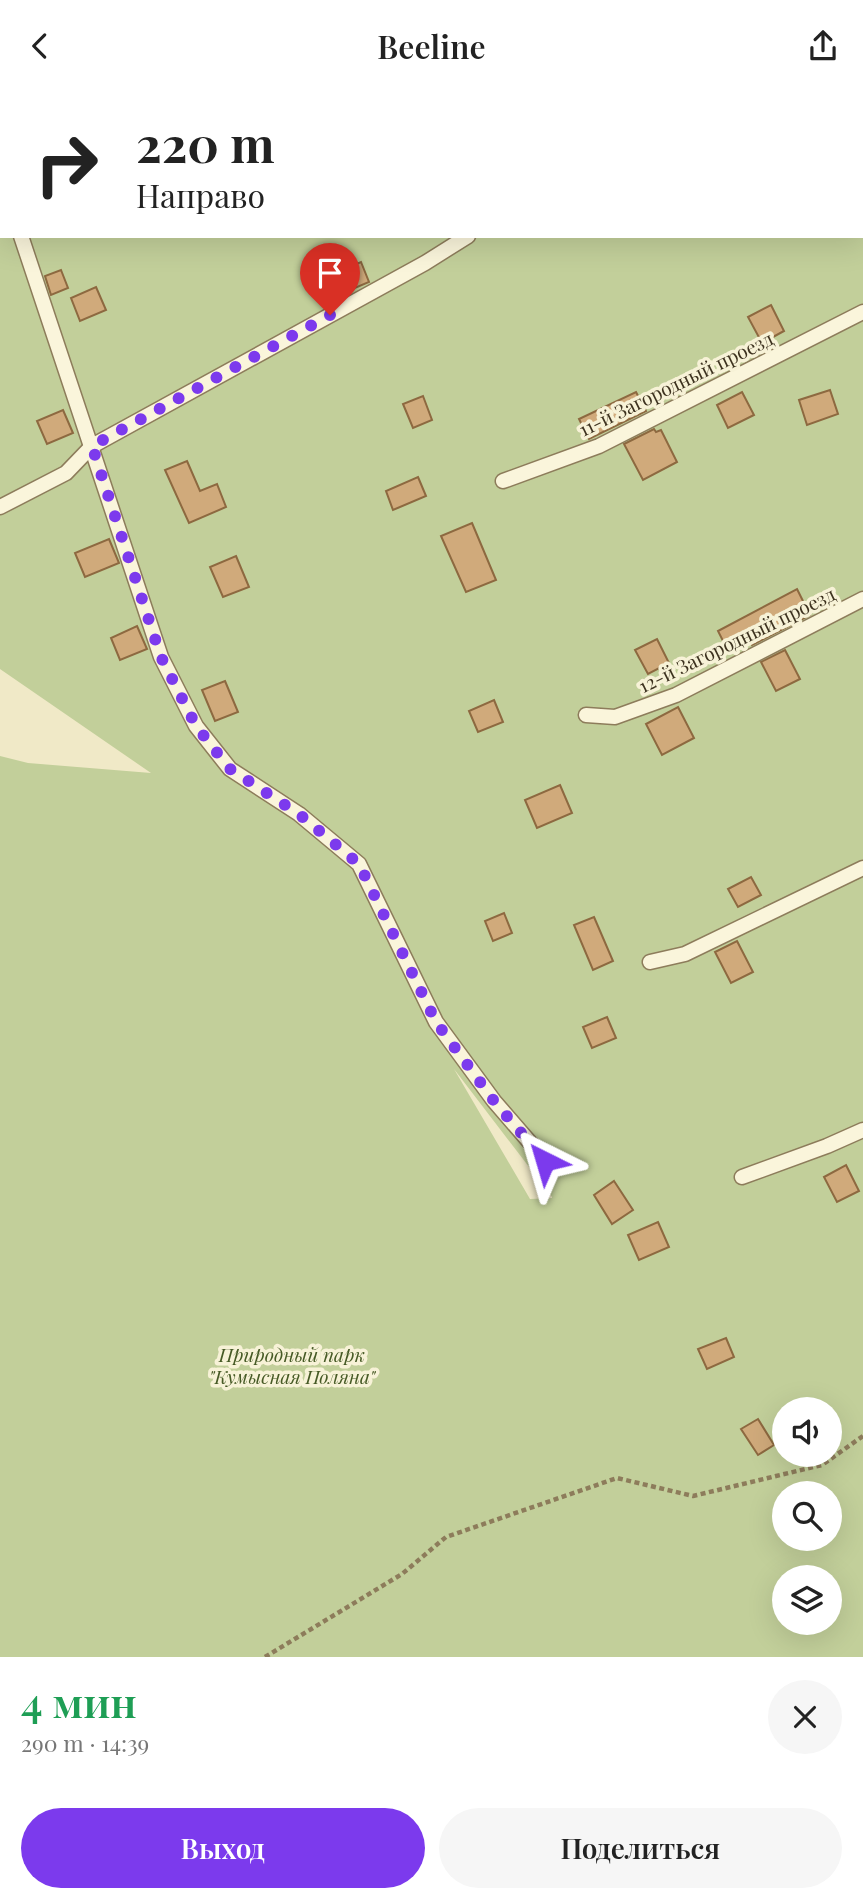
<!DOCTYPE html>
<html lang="ru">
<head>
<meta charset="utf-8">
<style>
  :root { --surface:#fff; --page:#f6f6f6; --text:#222; --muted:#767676; --accent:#7c3aed }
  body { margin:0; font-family:"Playfair Display",serif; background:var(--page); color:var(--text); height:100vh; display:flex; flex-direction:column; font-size:26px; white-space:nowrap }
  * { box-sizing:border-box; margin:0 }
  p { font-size:23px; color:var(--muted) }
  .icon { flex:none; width:38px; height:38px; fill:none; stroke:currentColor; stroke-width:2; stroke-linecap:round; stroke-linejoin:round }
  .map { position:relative; height:1566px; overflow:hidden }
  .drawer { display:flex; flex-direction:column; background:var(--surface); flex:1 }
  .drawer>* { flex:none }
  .hud { position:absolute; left:0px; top:0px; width:864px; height:147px; box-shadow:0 7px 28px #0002; background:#fff; color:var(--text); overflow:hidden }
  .controls { position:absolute; left:772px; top:1306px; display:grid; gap:14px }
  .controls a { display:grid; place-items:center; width:70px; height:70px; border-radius:50%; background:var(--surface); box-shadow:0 7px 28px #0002; font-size:35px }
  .pin { position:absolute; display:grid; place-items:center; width:60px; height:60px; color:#fff; margin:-72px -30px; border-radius:50% 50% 50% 0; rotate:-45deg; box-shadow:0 0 7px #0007 }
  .pin .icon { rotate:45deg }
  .me { position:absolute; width:77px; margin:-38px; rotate:320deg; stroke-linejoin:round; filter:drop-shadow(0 0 5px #0008) }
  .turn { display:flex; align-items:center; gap:24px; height:147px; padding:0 21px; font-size:32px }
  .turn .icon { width:91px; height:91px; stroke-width:2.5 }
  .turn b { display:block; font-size:49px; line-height:60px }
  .round { display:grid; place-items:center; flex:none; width:74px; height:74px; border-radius:37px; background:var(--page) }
  .head { display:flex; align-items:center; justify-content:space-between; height:119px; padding:0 21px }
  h1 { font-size:42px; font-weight:600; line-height:52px; color:#1e9e55 }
  .action { display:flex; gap:14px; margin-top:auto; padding:14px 21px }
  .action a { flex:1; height:80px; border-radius:42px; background:var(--accent); color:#fff; font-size:28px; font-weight:600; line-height:80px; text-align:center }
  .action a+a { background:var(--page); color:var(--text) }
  header { display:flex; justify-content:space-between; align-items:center; height:91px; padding:0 21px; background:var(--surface); font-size:32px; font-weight:600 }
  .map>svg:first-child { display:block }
</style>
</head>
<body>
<header><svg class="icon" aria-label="back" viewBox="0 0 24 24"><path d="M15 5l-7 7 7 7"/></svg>Beeline<svg class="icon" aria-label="share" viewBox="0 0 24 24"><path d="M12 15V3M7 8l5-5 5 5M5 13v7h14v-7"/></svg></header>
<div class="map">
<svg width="863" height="1566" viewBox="0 0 863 1566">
  <rect width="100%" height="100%" fill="#f0e9c7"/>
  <!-- green -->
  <path fill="#c2cf9a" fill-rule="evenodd" d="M 0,0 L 863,0 L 863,1566 L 0,1566 L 0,665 L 28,672 L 151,682 L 0,578 ZM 2,2 L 863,2 L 863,145 L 2,145 ZM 454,978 L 552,1106 L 552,1107 L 530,1108 ZM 784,1318 L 830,1318 L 830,1363 L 784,1363 ZM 784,1402 L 830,1402 L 830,1447 L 784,1447 ZM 784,1486 L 830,1486 L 830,1531 L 784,1531 Z"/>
  <!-- building -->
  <g fill="#d0aa7b" stroke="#8d6940" stroke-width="2">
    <polygon points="361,171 369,191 336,205 328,185"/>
    <polygon points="61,179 68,197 51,204 45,185"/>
    <polygon points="96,196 106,219 80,230 71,207"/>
    <polygon points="771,214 784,240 762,252 748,226"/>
    <polygon points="830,299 838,323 807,334 799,309"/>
    <polygon points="636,301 646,320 589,348 579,328"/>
    <polygon points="742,301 754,324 728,337 717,314"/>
    <polygon points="423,305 432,329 413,337 403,313"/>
    <polygon points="63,319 73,342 47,353 37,330"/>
    <polygon points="654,338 656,341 661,339 677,371 643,389 624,353"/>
    <polygon points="187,370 200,400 217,393 226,416 189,432 165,379"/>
    <polygon points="418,386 426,405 393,419 386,400"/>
    <polygon points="472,432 496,489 466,501 441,445"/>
    <polygon points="109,448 119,472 85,486 75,462"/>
    <polygon points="236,465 249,496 223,506 210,476"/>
    <polygon points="797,498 810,524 752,554 748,547 727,558 718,540"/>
    <polygon points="137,535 147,558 120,569 111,547"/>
    <polygon points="657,548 669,572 648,583 635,559"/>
    <polygon points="785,559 800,588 776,600 761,571"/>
    <polygon points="225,590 238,621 215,630 202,599"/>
    <polygon points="494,609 503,631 478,641 469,620"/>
    <polygon points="678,616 694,647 662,664 646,633"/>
    <polygon points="560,694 572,722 537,737 525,709"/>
    <polygon points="751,786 761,804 738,816 728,798"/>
    <polygon points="504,822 512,842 493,850 485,830"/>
    <polygon points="594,826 613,870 593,879 574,834"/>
    <polygon points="737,850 753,881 731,892 715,861"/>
    <polygon points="607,926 616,947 592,957 583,936"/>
    <polygon points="846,1074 859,1100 837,1111 824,1086"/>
    <polygon points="614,1090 633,1119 612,1133 594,1104"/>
    <polygon points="658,1131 669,1156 639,1169 628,1144"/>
    <polygon points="726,1247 734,1266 707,1278 698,1258"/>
    <polygon points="758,1328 774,1354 758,1364 741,1338"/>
  </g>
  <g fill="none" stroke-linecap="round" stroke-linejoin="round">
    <!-- service casing -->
    <g stroke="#8d7c5b" stroke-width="17">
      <g id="service">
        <polyline points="733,2 736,0"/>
        <polyline points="0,82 2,88"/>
        <polyline points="21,145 161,566 196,635 230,678 299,723 359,773 436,931 494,1010 546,1070"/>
        <polyline points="503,390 599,355 863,221"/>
        <polyline points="0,416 66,382 92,355 425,172 468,145"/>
        <polyline points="586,624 615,626 676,604 863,508"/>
        <polyline points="650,871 685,863 863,777"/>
        <polyline points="742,1086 827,1055 863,1039"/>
      </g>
    </g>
    <!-- path -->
    <polyline stroke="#8d7c5b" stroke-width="4.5" stroke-dasharray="5 3.5" stroke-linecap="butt" points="265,1566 402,1483 446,1446 617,1387 693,1405 822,1374 863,1345"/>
    <!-- service -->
    <use href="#service" stroke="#faf5db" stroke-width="14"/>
  </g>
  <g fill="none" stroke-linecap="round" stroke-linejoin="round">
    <!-- route -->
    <polyline stroke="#7c3aed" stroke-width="12" stroke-dasharray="0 21.6" points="330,224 92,355 161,566 196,635 230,678 299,723 359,773 436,931 494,1010 545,1070"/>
  </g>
  <g text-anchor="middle" stroke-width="7" stroke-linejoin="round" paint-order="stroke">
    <!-- street labels -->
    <g font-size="19" fill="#3d321f" stroke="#f7f2d7">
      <text transform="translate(676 293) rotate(-26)" y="7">11-й Загородный проезд</text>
      <text transform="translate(737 549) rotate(-26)" y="7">12-й Загородный проезд</text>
    </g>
    <!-- park labels -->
    <g font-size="19" font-style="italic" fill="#465a25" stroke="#f7f2d7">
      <text x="292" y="1271">Природный парк<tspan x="292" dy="22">"Кумысная Поляна"</tspan></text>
    </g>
  </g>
</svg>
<div class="controls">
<a><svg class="icon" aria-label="sound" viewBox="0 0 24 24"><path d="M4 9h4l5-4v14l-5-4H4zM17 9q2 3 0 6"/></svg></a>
<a><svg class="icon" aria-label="search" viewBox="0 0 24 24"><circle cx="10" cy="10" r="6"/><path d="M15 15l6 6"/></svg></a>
<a><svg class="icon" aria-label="layers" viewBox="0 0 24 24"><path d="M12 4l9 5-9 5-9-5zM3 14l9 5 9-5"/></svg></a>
</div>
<div class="pin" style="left:330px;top:224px;background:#d93025"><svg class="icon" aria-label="arrive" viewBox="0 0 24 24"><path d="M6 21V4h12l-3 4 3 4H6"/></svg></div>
<svg class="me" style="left:545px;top:1070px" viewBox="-20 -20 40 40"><path d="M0-17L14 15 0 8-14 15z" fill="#7c3aed" stroke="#fff" stroke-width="4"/></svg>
<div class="hud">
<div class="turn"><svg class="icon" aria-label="right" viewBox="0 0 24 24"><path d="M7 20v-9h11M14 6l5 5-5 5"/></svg><div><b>220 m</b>Направо</div></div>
</div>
</div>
<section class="drawer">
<div class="head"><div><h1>4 мин</h1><p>290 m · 14:39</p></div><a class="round"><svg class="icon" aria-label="close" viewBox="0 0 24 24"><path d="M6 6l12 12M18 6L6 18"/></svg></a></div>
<div class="action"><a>Выход</a><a>Поделиться</a></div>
</section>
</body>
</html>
